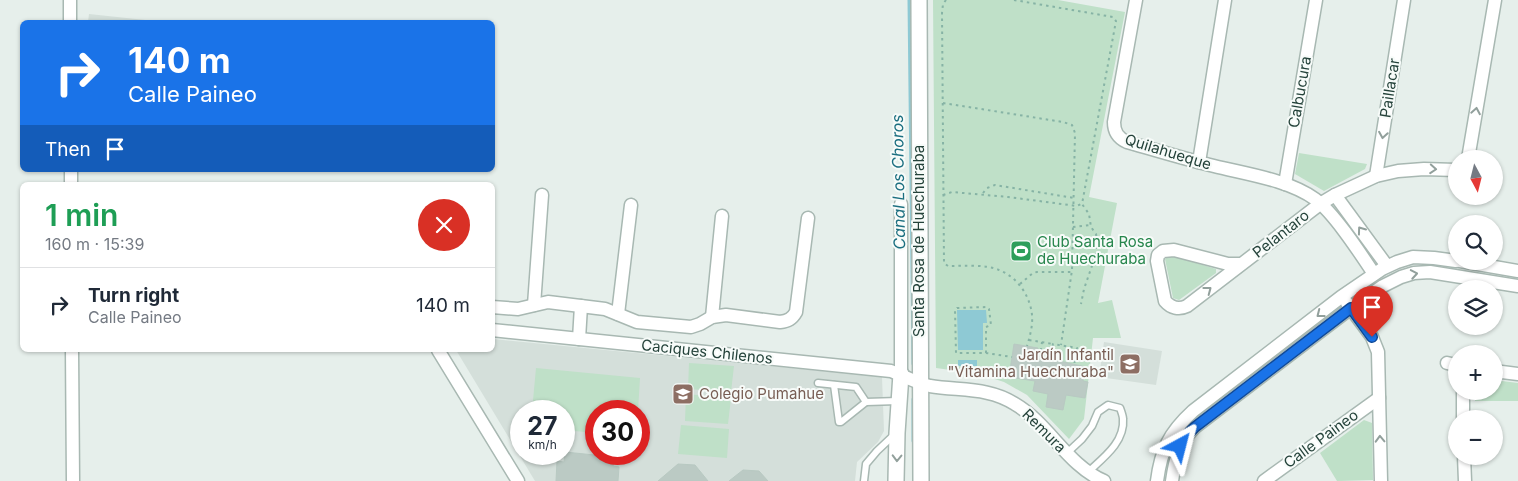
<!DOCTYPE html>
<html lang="en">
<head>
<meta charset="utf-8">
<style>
  :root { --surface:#fff; --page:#f6f6f7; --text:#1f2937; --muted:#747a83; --line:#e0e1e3 }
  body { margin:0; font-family:Inter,sans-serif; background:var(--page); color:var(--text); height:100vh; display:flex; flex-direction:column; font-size:19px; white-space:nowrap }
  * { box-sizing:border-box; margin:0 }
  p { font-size:16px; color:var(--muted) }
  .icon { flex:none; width:28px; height:28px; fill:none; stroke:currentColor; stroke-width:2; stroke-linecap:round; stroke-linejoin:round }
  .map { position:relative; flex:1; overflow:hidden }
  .side { position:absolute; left:20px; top:182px; width:475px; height:170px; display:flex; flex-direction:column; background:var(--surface); border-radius:8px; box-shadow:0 1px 4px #0004 }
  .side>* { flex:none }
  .guide { position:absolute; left:20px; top:20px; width:475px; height:152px; border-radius:8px; box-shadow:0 1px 4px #0004; background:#1a73e8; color:#fff; overflow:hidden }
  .needle { width:32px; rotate:173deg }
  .buttons { position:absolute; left:1448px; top:150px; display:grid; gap:10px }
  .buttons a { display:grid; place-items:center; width:55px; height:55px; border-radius:50%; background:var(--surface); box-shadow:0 1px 4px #0004; font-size:25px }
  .speed { position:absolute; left:510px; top:400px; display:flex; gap:10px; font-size:25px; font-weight:700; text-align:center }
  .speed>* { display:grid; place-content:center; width:65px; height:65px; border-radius:50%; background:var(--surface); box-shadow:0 1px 4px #0004; line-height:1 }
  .speed small { font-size:12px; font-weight:400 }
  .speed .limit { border:8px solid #d22; background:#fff; color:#111 }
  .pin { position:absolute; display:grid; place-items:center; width:42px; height:42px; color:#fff; margin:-51px -21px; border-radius:50% 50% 50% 0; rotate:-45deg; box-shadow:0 0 5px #0007 }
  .pin .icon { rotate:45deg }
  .me { position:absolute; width:55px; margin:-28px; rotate:38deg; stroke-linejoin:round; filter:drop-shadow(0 0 4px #0008) }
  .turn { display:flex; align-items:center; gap:18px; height:105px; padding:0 25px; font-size:22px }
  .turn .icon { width:65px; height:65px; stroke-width:2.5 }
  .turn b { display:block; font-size:35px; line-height:42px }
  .then { display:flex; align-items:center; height:48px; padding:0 25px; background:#0003; gap:10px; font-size:19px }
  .round { display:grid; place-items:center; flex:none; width:52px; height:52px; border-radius:26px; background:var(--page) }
  .headline { display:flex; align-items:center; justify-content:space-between; height:85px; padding:0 25px }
  h1 { font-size:30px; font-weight:600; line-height:38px; color:#1e9e55 }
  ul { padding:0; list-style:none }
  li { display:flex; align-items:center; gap:15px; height:75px; padding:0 25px; border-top:1px solid var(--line) }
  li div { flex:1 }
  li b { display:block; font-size:19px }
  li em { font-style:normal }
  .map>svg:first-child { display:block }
</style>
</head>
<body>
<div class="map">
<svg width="1518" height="481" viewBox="0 0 1518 481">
  <rect width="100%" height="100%" fill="#e6efeb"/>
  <!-- built -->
  <g fill="#d4dfda" fill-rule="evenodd">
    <polygon points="89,14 164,22 88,22"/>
    <path d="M 493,339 L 882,377 L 884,431 L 878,442 L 857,462 L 855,481 L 535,481 L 456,350 L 492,350 ZM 521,411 L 564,411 L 564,454 L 521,454 ZM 596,411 L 639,411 L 639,454 L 596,454 Z"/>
    <polygon points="1104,342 1162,351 1156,385 1099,377"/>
  </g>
  <!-- green -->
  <g fill="#bfe0c8">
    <polygon points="933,0 1058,0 1125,12 1089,197 1117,203 1098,303 1112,300 1121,338 1093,338 1084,419 1069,439 1027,395 1004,382 979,374 936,368"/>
    <polygon points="1299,153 1367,164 1365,169 1324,191 1295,174"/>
    <polygon points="1170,255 1216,269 1216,273 1179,300 1173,298 1165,259"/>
    <polygon points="689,363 734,366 731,392 688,389"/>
    <polygon points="536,368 640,378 638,411 596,411 596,433 564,430 564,411 532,411"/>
    <polygon points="1494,380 1518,383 1518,401 1475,401 1475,391 1494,391"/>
    <polygon points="686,394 731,398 728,424 685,421"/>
    <polygon points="1364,420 1372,423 1373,480 1337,481 1320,453"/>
    <polygon points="681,425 729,429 727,458 678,454"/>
  </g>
  <!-- water -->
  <g fill="#8ec9d4">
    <polygon points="957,310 986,310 987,323 983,323 983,350 958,350"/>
    <rect x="958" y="360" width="19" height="6"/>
  </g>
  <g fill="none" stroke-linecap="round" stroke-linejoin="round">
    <!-- stream -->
    <g stroke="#8ec9d4" stroke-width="3">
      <polyline points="909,0 913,364"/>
      <polyline points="913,399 913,441"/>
    </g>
  </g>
  <!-- building -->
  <g fill="#bbcac4" stroke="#b8c9c2">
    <polygon points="1014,344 1038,348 1037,356 1086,367 1083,381 1088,382 1085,398 1066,395 1063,410 1046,407 1048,394 1033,391 1035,381 1009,377"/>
    <polygon points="565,452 614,457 613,466 619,467 618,481 556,481 557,461 564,462"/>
    <polygon points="678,464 695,465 708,481 658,481"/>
    <polygon points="743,470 759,471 768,481 729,481"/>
  </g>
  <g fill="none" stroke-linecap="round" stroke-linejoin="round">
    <!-- service casing -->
    <g stroke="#a8b8b2" stroke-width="9">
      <g id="service">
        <polyline points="818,383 856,387 866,402 898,401"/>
        <polyline points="834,385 839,422 841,422 866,402"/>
        <path d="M 1067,453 L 1082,439 L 1092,426 L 1098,412 L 1108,405 L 1120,408 C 1121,411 1123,416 1123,419 C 1125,442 1103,458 1088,472"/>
        <polyline points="864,481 866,464 877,451 894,435"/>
      </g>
    </g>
    <!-- minor casing -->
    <g stroke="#a8b8b2" stroke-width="15">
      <g id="minor">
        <polyline points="70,0 70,22"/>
        <path d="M 1136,0 L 1114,122 C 1114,132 1118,138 1127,142 C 1156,150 1185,159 1214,166 C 1246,174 1289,180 1315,199 C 1334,213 1360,253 1374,274"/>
        <polyline points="1468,159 1495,0"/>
        <polyline points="1199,162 1225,0"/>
        <polyline points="71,170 71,185"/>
        <polyline points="1376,176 1404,0"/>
        <polyline points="1285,184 1316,0"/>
        <polyline points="1335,195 1387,266"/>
        <polyline points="901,204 901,374"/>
        <polyline points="1460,261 1518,271"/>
        <path d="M 1242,264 L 1228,264 L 1174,250 L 1163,251 L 1158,255 L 1157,261 L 1165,301 C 1171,308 1179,310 1187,306 L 1320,204 L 1335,195 L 1376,176 L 1398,171 L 1424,169 L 1456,170"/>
        <polyline points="1347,303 1372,337 1378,352 1381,481"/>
        <polyline points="534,305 542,195"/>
        <path d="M 492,307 L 518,309 L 548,302 L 605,309 L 637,322 L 691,327 L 700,324 L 712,317 L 726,315 L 780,322 C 788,321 792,319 796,312 L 808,218"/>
        <polyline points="618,314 631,205"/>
        <polyline points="712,317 722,216"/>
        <path d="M 492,330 L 891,371 C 904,376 917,383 930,386 C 960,391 989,387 1015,404 C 1049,424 1067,465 1104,481"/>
        <polyline points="579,339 581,306"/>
        <polyline points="72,350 73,481"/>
        <polyline points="438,350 518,481"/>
        <polyline points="1447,363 1456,365"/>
        <polyline points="1494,371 1518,374"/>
        <polyline points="1463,391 1463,419"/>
        <polyline points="1464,456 1465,481"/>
        <path d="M 1157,481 C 1161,450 1169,433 1193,411 L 1341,297 L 1382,269 L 1397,262 L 1413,257 L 1434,258 L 1456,261"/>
        <path d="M 1172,481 C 1175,460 1179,442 1195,427 L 1351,308 L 1383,286 L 1401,277 L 1414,273 L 1430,272 L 1518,286"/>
        <polyline points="1264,481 1379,398"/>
      </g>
    </g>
    <!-- tertiary casing -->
    <g stroke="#a8b8b2" stroke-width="18">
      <g id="tertiary">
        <polyline points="919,0 921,481"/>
        <polyline points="896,481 897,433 901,374"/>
      </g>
    </g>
    <!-- path -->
    <g stroke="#86b3a5" stroke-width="2" stroke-dasharray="2.5 4" stroke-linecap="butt">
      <path d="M 946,0 L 943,4 L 942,13 L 944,263 L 948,266 C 962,266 986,264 999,270 C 1017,277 1030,295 1032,315 C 1033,325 1030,336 1027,346"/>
      <polyline points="1014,0 1113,17 1116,21 1082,204 1089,214 1091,227 1096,234 1097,240 1096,254 1084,289 1081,304"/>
      <polyline points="943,103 1063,122 1072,125 1075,133 1072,270 1061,345"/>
      <polyline points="983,193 987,188 995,185 1074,198"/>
      <polyline points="943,195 952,192 1008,197 1077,206 1081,204"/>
      <polyline points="1073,227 1090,225"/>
      <polyline points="1020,284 1033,273 1037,272 1071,272"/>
      <polyline points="1029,340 1053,344"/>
      <polyline points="986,353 986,327 991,325 989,309 987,307 957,308 955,310 956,353 986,353 1012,357"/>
      <polyline points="1040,357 1042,342"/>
      <polyline points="1051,359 1053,344 1077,348 1074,365"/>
    </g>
    <!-- service -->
    <use href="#service" stroke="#fff" stroke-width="6"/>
    <!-- minor -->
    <use href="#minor" stroke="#fff" stroke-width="12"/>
    <!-- tertiary -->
    <use href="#tertiary" stroke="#fff" stroke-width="15"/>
  </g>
  <!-- one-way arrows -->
  <defs><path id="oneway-chevron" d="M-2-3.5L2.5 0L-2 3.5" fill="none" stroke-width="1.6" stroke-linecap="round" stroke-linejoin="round" transform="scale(1.25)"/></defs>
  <g stroke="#92a09c">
    <use href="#oneway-chevron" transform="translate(1476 111) rotate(-80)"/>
    <use href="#oneway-chevron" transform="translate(1383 135) rotate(99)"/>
    <use href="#oneway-chevron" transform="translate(1433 169) rotate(4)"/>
    <use href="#oneway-chevron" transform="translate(1361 230) rotate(-126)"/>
    <use href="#oneway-chevron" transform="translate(1414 274) rotate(-10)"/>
    <use href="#oneway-chevron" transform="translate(1208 290) rotate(-37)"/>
    <use href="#oneway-chevron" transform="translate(1320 314) rotate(142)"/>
    <use href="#oneway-chevron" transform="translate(1380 439) rotate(-92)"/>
    <use href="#oneway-chevron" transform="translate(897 458) rotate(91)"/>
  </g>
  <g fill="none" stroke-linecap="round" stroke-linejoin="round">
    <!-- route casing -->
    <g stroke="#114b97" stroke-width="12">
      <polyline id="route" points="1180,446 1189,433 1195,427 1351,308 1372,337"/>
    </g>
    <!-- route -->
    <use href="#route" stroke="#1a73e8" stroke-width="9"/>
  </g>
  <!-- icons -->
  <defs>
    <g id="stadium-square" transform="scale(1.125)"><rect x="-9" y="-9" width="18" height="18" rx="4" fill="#2e9e5b" stroke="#f7fbf9"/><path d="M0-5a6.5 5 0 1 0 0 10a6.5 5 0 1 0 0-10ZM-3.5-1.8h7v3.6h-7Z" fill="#fff"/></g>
    <g id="school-square" transform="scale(1.125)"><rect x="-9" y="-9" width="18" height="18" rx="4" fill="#8d6e63" stroke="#f7fbf9"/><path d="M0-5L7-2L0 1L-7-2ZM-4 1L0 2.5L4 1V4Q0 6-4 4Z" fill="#fff"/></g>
  </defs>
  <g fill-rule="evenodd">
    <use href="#stadium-square" x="1021" y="251"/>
    <use href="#school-square" x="1130" y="364"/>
    <use href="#school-square" x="683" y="394"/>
  </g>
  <g text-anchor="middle" stroke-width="4" stroke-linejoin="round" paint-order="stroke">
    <!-- street labels -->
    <g font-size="15" fill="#24423a" stroke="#f7fbf9">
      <text transform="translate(1390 88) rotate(-81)" y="5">Paillacar</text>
      <text transform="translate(1300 92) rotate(-80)" y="5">Calbucura</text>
      <text transform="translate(1168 152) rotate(17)" y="5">Quilahueque</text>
      <text transform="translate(1281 234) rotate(-38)" y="5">Pelantaro</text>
      <text transform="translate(919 241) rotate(-90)" y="5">Santa Rosa de Huechuraba</text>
      <text transform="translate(707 352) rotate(6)" y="5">Caciques Chilenos</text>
      <text transform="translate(1044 431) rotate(45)" y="5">Remura</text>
      <text transform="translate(1321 439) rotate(-36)" y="5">Calle Paineo</text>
    </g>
    <!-- leisure labels -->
    <g font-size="15" fill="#27864d" stroke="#f7fbf9" text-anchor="start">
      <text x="1037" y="247">Club Santa Rosa<tspan x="1037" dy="17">de Huechuraba</tspan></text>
    </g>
    <!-- education labels -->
    <g font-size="15" fill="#785e54" stroke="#f7fbf9" text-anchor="end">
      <text x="1114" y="360">Jardín Infantil<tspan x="1114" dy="17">"Vitamina Huechuraba"</tspan></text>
      <text x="699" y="399" text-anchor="start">Colegio Pumahue</text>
    </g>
    <!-- water labels -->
    <g font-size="16" font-style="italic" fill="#1c6f80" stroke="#f7fbf9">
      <text transform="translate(898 182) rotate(-91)" y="6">Canal Los Choros</text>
    </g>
  </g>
</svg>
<div class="buttons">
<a><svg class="needle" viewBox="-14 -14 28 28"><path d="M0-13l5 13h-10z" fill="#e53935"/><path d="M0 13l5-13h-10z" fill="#747a83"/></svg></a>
<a><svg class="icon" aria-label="search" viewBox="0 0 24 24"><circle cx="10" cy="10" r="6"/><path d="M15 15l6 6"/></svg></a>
<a><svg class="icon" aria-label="layers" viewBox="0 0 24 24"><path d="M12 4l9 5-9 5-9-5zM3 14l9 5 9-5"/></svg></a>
<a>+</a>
<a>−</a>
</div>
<div class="speed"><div>27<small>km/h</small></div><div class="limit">30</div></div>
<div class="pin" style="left:1372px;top:337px;background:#d93025"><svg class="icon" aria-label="arrive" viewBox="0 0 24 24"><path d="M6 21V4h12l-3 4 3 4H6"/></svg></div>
<svg class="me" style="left:1180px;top:446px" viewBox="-20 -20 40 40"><path d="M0-17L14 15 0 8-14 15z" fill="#1a73e8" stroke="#fff" stroke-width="4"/></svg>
<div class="guide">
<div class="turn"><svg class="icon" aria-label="right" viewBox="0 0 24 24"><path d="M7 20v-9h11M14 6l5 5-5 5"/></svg><div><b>140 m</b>Calle Paineo</div></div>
<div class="then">Then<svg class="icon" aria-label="arrive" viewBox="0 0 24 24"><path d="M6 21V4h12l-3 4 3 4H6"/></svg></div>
</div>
<section class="side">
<div class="headline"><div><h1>1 min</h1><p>160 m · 15:39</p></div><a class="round" style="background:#d93025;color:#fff"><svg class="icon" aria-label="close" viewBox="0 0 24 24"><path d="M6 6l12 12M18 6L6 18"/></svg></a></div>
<ul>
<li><svg class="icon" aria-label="right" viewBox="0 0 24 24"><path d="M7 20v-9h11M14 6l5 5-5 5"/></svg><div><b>Turn right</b><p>Calle Paineo</p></div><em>140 m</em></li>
</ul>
</section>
</div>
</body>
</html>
